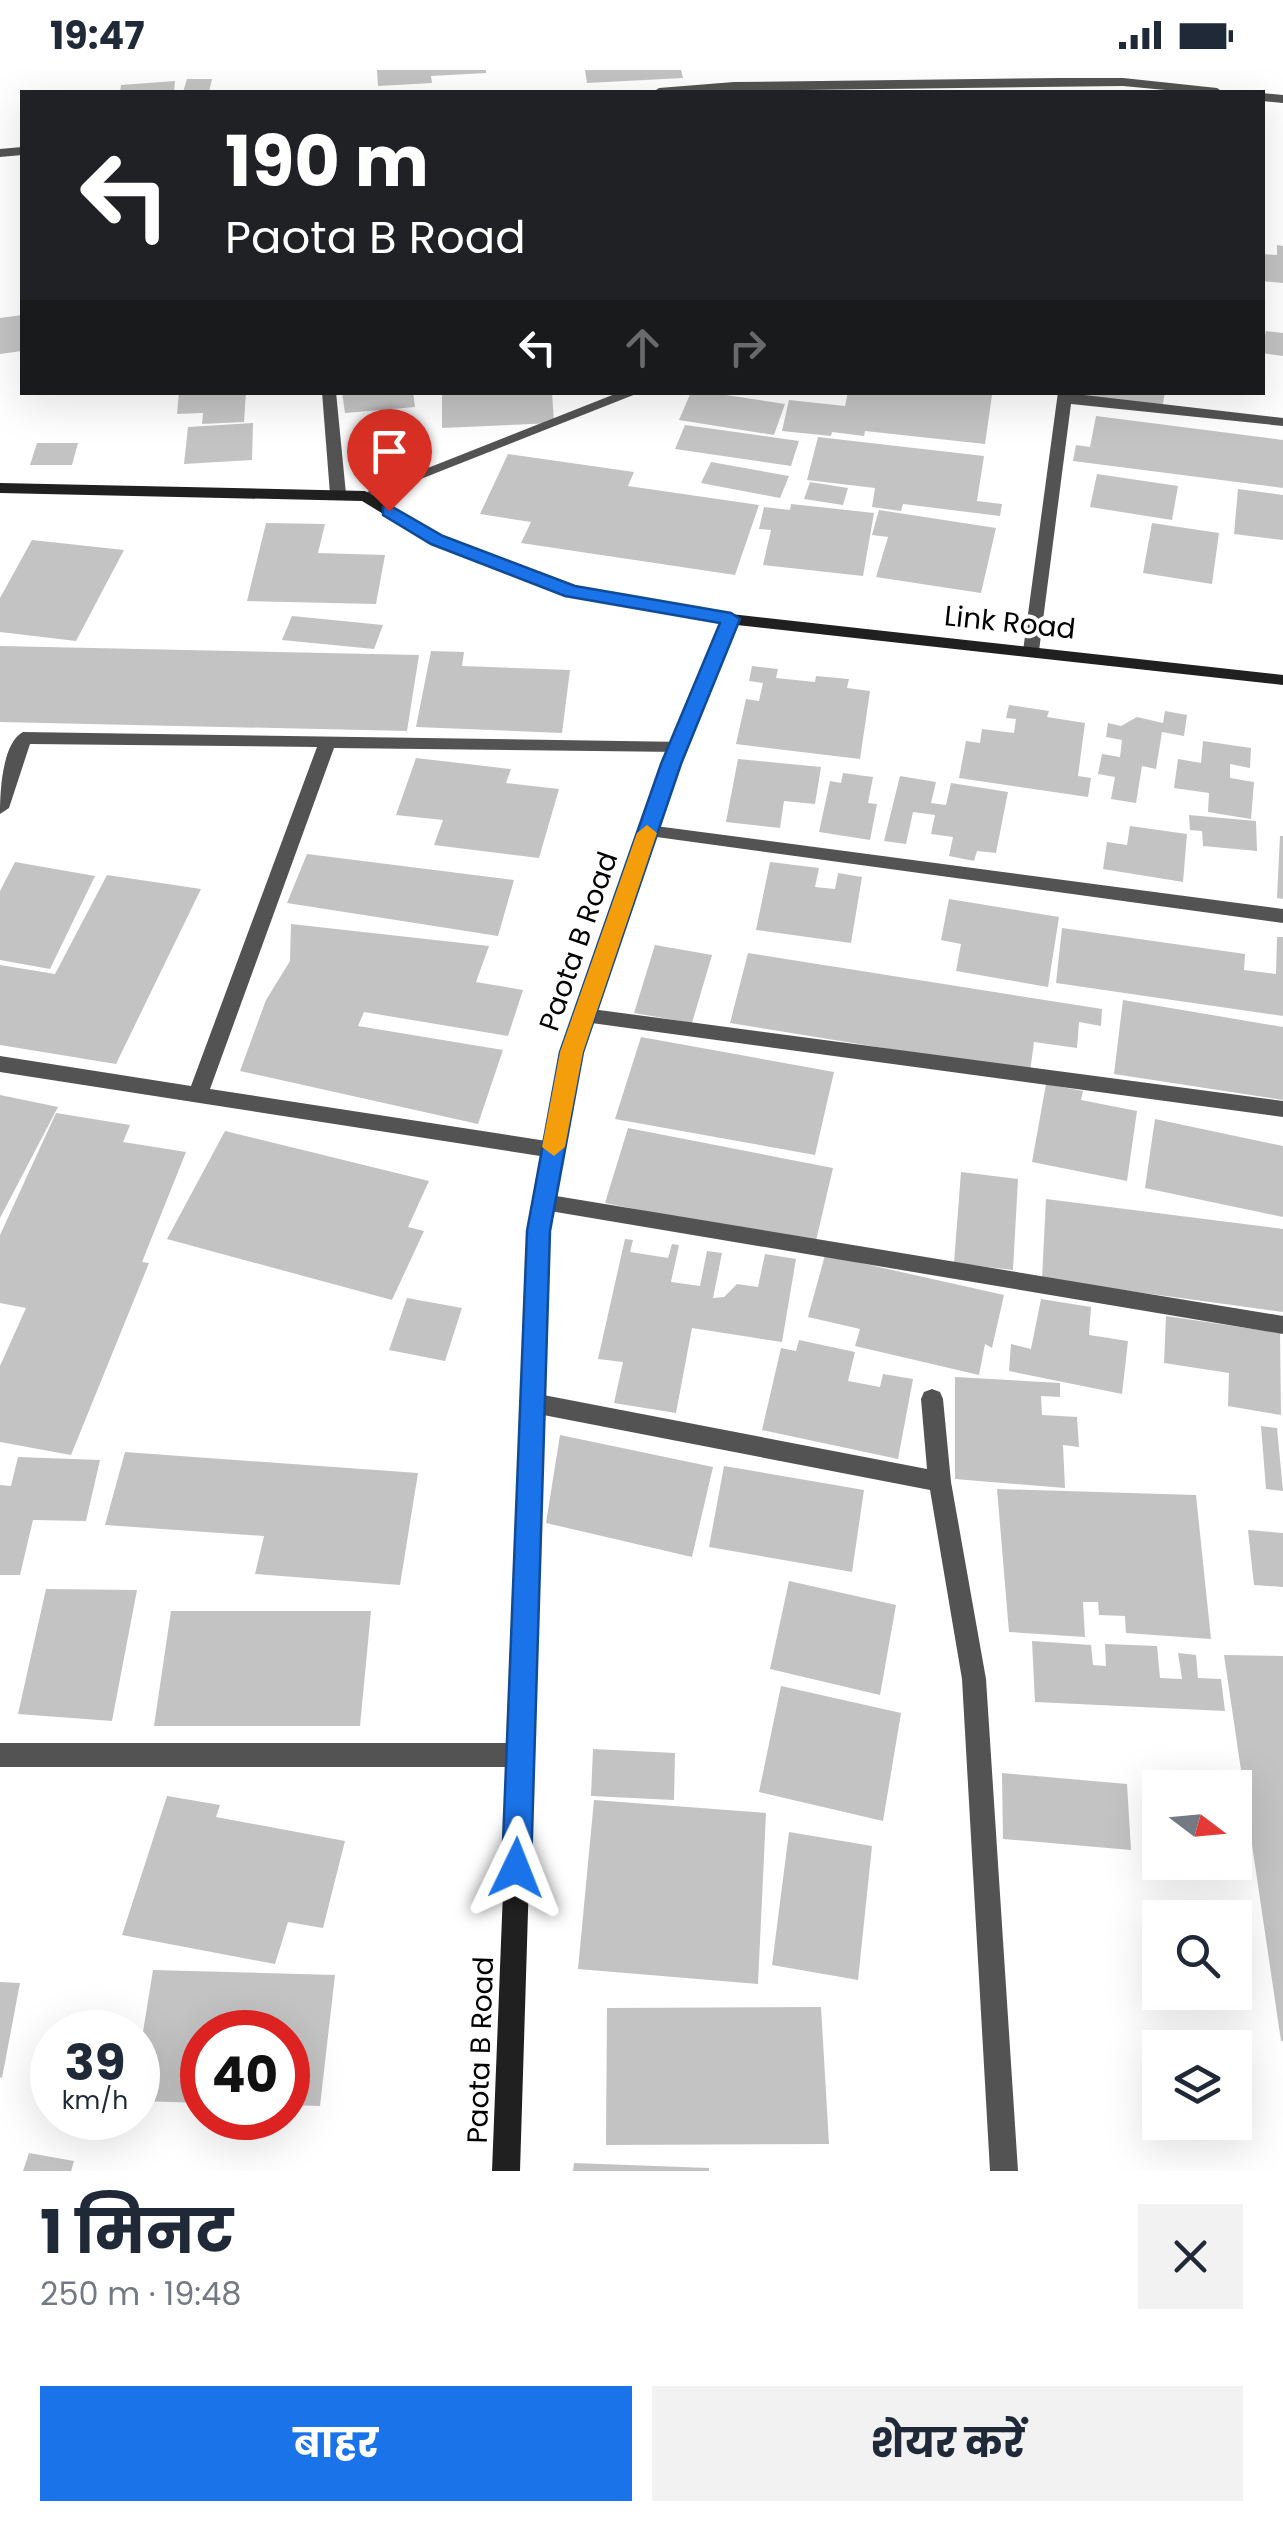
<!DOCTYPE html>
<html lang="hi">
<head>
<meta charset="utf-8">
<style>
  :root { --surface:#fff; --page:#f2f2f3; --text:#1f2937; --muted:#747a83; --accent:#1a73e8 }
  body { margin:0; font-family:Poppins,"Noto Sans Devanagari",sans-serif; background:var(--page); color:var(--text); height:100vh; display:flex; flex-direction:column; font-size:38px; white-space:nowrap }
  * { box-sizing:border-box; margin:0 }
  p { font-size:32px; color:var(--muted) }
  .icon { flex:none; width:55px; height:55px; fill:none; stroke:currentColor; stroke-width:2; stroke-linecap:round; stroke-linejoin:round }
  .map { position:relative; height:2101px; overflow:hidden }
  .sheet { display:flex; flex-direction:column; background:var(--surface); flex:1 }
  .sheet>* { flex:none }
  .hud { position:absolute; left:20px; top:20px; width:1245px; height:305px; border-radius:0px; box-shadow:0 10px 40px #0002; background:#202124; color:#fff; overflow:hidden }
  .needle { width:65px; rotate:106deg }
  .fabs { position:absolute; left:1142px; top:1700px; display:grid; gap:20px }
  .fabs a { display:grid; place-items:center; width:110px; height:110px; border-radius:0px; background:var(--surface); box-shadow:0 10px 40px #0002; font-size:50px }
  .speed { position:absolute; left:30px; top:1940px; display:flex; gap:20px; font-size:50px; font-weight:700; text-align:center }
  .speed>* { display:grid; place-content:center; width:130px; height:130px; border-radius:50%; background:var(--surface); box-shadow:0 10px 40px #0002; line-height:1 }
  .speed small { font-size:25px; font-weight:400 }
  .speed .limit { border:15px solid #d22; background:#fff; color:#111 }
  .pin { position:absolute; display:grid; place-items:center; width:85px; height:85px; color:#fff; margin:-102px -42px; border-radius:50% 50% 50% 0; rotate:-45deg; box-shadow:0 0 10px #0007 }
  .pin .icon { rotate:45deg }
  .me { position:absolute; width:110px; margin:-55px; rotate:2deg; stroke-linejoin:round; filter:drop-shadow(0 0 8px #0008) }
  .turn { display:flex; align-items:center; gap:35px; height:210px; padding:0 40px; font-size:45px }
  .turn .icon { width:130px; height:130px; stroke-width:2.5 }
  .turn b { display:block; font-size:70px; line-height:85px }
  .lanes { display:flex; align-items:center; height:95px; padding:0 40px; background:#0003; justify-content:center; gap:50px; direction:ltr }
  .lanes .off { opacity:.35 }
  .round { display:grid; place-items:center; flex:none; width:105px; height:105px; border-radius:0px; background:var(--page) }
  .head { display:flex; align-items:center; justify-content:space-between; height:170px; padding:0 40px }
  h1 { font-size:60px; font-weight:700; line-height:75px }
  .primary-button { display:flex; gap:20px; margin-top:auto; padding:20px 40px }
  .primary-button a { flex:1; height:115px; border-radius:0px; background:var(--accent); color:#fff; font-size:40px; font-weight:700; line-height:115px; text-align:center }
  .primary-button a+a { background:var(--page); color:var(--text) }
  .status { display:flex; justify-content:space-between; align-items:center; height:70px; padding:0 50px; background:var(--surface); direction:ltr }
  .status svg { height:28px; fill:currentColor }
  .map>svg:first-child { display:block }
</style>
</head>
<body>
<div class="status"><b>19:47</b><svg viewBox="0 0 49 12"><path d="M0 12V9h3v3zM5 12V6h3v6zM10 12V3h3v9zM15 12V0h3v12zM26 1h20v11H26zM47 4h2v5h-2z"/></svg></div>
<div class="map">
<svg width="1283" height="2101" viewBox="0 0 1283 2101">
  <rect width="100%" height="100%" fill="#fff"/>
  <!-- building -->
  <g fill="#c3c3c3">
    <polygon points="377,0 486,0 486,3 431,6 432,13 378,16"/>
    <polygon points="585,0 681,0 683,8 587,13"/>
    <polygon points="187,9 212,9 209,22 183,22"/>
    <polygon points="175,11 174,22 120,22 121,15"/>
    <polygon points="1277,175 1283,176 1283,213 1262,211 1262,184 1277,185"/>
    <polygon points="22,245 22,281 0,284 0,248"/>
    <polygon points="1266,261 1283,263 1283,286 1262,283"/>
    <polygon points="179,322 246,322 244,352 202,354 203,343 177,344"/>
    <polygon points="342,322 413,322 415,337 345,343"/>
    <polygon points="442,322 552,322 554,353 442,358"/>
    <polygon points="691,322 706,322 785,334 774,365 679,350"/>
    <polygon points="848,322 992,325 985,374 865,361 864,366 832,362 831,366 782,361 789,330 845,336"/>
    <polygon points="1069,322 1165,322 1162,339 1068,326"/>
    <polygon points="1096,346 1283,370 1283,418 1073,391 1076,375 1090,377"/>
    <polygon points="419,352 421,381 366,385 364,355"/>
    <polygon points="253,353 252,390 184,394 188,357"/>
    <polygon points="685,355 799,371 791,396 675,379"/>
    <polygon points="818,367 984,386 977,431 1002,434 1000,446 903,434 901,441 872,437 875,418 807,410"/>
    <polygon points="37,373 78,373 72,395 30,395"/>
    <polygon points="508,384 634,402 628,416 759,435 735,505 521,473 531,452 480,444"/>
    <polygon points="711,392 789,406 780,428 701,413"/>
    <polygon points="1097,404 1178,416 1172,450 1090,437"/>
    <polygon points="810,412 848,418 843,435 804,429"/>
    <polygon points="1238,419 1283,425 1283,470 1234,464"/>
    <polygon points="791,434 874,443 863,506 763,495 771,460 759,459 764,437 790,440"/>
    <polygon points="879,440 996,458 981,523 876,507 888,467 872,465"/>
    <polygon points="266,453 325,454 318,483 385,485 376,534 247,531"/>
    <polygon points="1152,453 1219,463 1212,514 1143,503"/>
    <polygon points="32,470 124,480 76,571 0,562 0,528"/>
    <polygon points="292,546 383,555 374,579 282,570"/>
    <polygon points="0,576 419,585 407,661 0,652"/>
    <polygon points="431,581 464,582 462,596 570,600 562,663 416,657"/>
    <polygon points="752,596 778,599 776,608 815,612 816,606 849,609 847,618 870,621 860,689 736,674 746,629 759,631 763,613 749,611"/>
    <polygon points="1009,635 1049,641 1047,647 1085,653 1078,706 1091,708 1088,727 959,708 966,671 980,673 982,659 1014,663 1016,649 1006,648"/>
    <polygon points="1165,641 1187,645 1184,666 1162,662 1156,699 1142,696 1136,733 1111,729 1115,707 1098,704 1102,684 1120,687 1122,670 1106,667 1108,653 1121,656 1137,647 1163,653"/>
    <polygon points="1203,671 1251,678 1250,698 1230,694 1230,708 1254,712 1251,749 1208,742 1209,723 1174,718 1178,689 1201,693"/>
    <polygon points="416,688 511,699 506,713 559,719 539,788 434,775 443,750 396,745"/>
    <polygon points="738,689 821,697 815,734 784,731 780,758 726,752"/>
    <polygon points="843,703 873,707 868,733 877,734 870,770 819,762 830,711 841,713"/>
    <polygon points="900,706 936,712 931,733 946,735 951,713 1008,722 996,783 977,781 974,791 949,786 953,767 931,764 935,745 913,742 906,774 884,771"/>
    <polygon points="1189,745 1256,751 1257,781 1203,776 1202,761 1190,760"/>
    <polygon points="1130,756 1187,764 1183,812 1103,799 1107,772 1127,775"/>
    <polygon points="1280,766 1283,766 1283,829 1277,828"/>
    <polygon points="307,784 514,810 498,866 287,833"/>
    <polygon points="15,792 95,806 50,899 0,890 0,821"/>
    <polygon points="770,792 819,798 815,817 835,819 838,803 862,807 851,873 756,860"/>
    <polygon points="107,805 201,819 116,994 0,975 0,895 55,904"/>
    <polygon points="949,829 1059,847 1048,917 956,901 961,874 941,870"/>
    <polygon points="291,854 489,876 476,912 523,920 508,966 364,942 358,956 503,980 478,1054 240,1001 266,930 290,891"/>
    <polygon points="1062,858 1245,884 1244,900 1276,904 1277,867 1283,867 1283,946 1056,913"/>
    <polygon points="655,875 712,885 692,953 634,943"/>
    <polygon points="748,883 1102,939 1101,956 1079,952 1077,978 1034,972 1030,1002 730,953"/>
    <polygon points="1123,930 1283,957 1283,1030 1114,1004"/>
    <polygon points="641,967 834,1002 815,1085 615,1049"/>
    <polygon points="1046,1014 1083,1021 1081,1030 1137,1041 1127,1111 1032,1092"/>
    <polygon points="0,1025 58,1037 0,1148"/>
    <polygon points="56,1043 130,1055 123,1072 186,1082 142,1192 149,1193 71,1385 0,1372 0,1296 26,1238 0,1233 0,1165"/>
    <polygon points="1155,1049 1283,1076 1283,1147 1145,1118"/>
    <polygon points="628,1058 833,1098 815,1175 605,1133"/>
    <polygon points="225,1061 429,1111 408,1157 424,1161 392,1230 167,1169"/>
    <polygon points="961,1102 1018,1109 1013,1200 954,1193"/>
    <polygon points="1046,1129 1283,1159 1283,1242 1042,1209"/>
    <polygon points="625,1169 633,1170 630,1182 668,1188 672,1174 679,1175 671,1212 700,1216 707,1181 722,1183 713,1228 724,1227 737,1214 758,1217 765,1184 796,1189 782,1272 692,1258 676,1343 614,1333 623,1292 598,1289"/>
    <polygon points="825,1185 1004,1225 992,1278 985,1274 979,1305 855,1276 860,1259 808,1247"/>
    <polygon points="407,1228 462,1238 445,1291 389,1280"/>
    <polygon points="1041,1229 1091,1237 1089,1265 1128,1271 1122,1324 1009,1301 1011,1274 1031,1279"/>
    <polygon points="1166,1246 1280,1263 1281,1345 1228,1336 1229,1303 1164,1293"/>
    <polygon points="799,1270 855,1282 848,1311 880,1317 883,1304 913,1309 898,1389 762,1360 781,1278 796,1281"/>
    <polygon points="955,1307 1060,1313 1060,1327 1041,1326 1042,1345 1077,1347 1079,1377 1063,1375 1065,1418 955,1409"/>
    <polygon points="1261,1356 1277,1358 1283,1421 1266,1419"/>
    <polygon points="560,1365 713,1397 692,1487 546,1453"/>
    <polygon points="125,1382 418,1403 400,1515 255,1504 264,1466 105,1455"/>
    <polygon points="18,1387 100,1390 86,1451 33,1450 20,1505 0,1505 0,1415 11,1416"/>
    <polygon points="724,1396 864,1420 852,1502 709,1477"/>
    <polygon points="997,1419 1196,1425 1211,1569 1126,1563 1125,1546 1099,1545 1098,1532 1083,1532 1085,1567 1009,1562"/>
    <polygon points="1248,1460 1283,1463 1283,1517 1254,1515"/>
    <polygon points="789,1511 896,1535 880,1625 770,1599"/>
    <polygon points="46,1519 137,1520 112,1651 18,1644"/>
    <polygon points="171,1541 371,1541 360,1656 154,1656"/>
    <polygon points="1032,1571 1091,1575 1093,1595 1106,1596 1105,1574 1157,1576 1160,1608 1182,1609 1178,1583 1196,1585 1198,1608 1221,1609 1225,1641 1035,1632"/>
    <polygon points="1224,1585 1283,1586 1283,1971 1281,1971"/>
    <polygon points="781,1616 901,1643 883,1751 759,1722"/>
    <polygon points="593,1679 675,1683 674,1730 591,1726"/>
    <polygon points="1002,1703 1127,1714 1131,1780 1003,1769"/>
    <polygon points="167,1726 220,1735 216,1747 345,1771 323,1858 288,1852 275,1894 122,1865"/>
    <polygon points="594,1730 766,1743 758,1914 578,1899"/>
    <polygon points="789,1762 872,1776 858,1910 772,1895"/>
    <polygon points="153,1900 335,1905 320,2036 288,2035 288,1962 202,1962 202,2033 138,2031 138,1993"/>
    <polygon points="0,1912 20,1913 2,2008 0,2007"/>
    <polygon points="821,1937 829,2074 606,2075 607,1938"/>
    <polygon points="29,2083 74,2091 71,2101 23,2101"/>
    <polygon points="574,2093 709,2098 709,2101 573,2101"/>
  </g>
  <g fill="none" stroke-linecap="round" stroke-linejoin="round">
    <!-- street -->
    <g fill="#535353" fill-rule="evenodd">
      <polygon points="1059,8 1123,8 1217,18 1223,22 1187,22 1123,16 653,22 659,18 734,12"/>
      <polygon points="1262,23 1283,25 1283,33 1262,31"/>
      <polygon points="22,77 22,85 0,87 0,79"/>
      <polygon points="322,322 336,322 346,424 338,429 330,424"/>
      <polygon points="620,322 641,322 370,429 360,429 357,426"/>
      <polygon points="1058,322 1283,348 1283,356 1071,334 1039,581 1031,586 1023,581"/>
      <path d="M 23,662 L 686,672 L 689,676 L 686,680 L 680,682 L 334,678 L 210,1019 L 553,1072 L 560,1074 L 563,1080 L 560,1086 L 553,1088 L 0,1002 L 0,986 L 191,1016 L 317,677 L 30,674 L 9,738 L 0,744 C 0,722 2,673 23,662 Z"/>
      <polygon points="648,755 1283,839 1283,853 642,765 639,761 642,757"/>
      <polygon points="584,938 1283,1031 1283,1047 584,952 574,945"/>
      <polygon points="544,1124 1283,1246 1283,1264 544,1140 537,1138 534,1132 537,1126"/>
      <polygon points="932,1319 940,1322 943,1329 951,1412 986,1609 1018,2101 990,2101 962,1609 930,1420 533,1343 525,1340 522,1333 525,1326 533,1323 927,1399 921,1329 924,1322"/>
      <polygon points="0,1673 520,1673 529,1676 532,1685 529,1694 520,1697 0,1697"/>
    </g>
    <!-- secondary -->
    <polygon fill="#202020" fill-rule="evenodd" points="0,413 365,421 443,467 574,517 731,544 1283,605 1283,615 737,555 680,693 581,982 549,1161 520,2101 492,2101 529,1161 561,982 662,693 721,553 565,526 431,473 362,431 0,423"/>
  </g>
  <!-- route -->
  <polygon fill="#1a73e8" stroke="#114b97" stroke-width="2.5" points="389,435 443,466 575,516 731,543 740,549 681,694 583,982 550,1161 531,1798 527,1809 516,1813 506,1809 502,1798 527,1161 560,982 661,694 720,553 565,526 431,474 383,445 383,437"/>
  <!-- slow -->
  <polygon fill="#f59e0b" points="647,755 657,763 583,982 565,1077 554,1086 542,1077 560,982 637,763"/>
  <g text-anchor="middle" stroke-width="8" stroke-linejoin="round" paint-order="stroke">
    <!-- street labels -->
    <g font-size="28" fill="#000" stroke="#fff">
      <text transform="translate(1010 552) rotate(6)" y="10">Link Road</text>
      <text transform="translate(578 871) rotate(-71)" y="10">Paota B Road</text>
      <text transform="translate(480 1980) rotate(-88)" y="10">Paota B Road</text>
    </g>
  </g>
</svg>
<div class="fabs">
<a><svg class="needle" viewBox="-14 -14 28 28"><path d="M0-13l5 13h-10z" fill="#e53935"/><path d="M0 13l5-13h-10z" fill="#747a83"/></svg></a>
<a><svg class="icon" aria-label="search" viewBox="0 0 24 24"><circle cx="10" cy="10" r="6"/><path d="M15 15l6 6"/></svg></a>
<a><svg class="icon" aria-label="layers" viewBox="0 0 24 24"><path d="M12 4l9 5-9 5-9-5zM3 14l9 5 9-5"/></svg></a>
</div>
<div class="speed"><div>39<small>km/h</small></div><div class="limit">40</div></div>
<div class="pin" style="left:389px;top:441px;background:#d93025"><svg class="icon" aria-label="arrive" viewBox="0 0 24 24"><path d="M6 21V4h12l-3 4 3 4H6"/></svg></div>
<svg class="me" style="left:516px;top:1798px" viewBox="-20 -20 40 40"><path d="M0-17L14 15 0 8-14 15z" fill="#1a73e8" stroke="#fff" stroke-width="4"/></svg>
<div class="hud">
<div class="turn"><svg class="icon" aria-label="left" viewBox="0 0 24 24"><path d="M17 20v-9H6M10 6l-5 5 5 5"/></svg><div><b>190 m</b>Paota B Road</div></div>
<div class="lanes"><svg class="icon" aria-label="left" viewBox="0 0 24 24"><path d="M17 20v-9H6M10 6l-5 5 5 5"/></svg><svg class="icon off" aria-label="ahead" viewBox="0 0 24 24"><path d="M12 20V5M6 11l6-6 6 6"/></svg><svg class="icon off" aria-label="right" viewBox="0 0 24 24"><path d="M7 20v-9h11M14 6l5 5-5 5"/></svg></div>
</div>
</div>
<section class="sheet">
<div class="head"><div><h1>1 मिनट</h1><p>250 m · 19:48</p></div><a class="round"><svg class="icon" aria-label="close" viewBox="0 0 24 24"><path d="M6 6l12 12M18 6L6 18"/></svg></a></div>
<div class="primary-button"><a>बाहर</a><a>शेयर करें</a></div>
</section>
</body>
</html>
